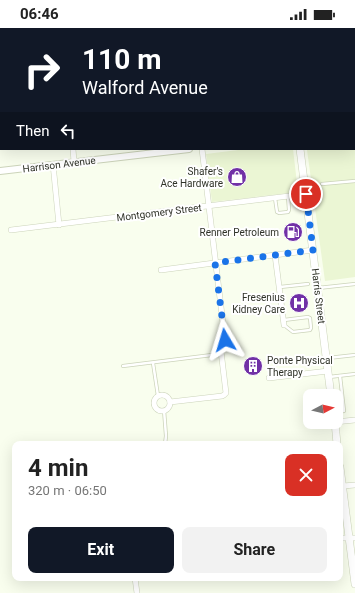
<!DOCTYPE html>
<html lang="en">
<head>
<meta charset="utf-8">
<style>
  :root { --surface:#fff; --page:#f2f2f2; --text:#222; --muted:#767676; --accent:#111827 }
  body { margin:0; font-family:Roboto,sans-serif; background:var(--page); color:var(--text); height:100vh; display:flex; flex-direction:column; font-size:15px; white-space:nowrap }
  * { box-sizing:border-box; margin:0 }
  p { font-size:13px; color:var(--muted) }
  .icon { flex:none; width:22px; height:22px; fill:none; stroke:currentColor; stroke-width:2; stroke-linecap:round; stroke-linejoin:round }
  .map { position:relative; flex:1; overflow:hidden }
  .side { position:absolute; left:12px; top:413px; width:331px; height:140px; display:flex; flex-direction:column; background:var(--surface); border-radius:8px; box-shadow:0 4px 16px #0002 }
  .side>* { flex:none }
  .hud { position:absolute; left:0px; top:0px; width:355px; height:122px; box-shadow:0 4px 16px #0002; background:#111827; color:#fff; overflow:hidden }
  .needle { width:26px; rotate:83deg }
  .controls { position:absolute; left:303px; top:361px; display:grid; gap:8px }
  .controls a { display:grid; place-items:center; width:40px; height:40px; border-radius:8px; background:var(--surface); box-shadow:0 4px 16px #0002; font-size:20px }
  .pin { position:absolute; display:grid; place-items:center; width:34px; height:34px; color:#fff; margin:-17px; border:2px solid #fff; border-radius:50%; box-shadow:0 1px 4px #0007 }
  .me { position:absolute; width:44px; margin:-22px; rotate:353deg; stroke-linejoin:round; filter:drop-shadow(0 0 3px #0008) }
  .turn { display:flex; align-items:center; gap:14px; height:84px; padding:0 16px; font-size:18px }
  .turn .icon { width:52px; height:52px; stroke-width:2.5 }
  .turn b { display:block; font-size:28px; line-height:34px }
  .then { display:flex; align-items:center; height:38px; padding:0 16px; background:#0003; gap:8px; font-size:15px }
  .round { display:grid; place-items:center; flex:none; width:42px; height:42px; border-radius:8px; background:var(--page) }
  .summary { display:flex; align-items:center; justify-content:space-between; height:68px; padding:0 16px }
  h1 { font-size:24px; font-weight:700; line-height:30px }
  .cta { display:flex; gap:8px; margin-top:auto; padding:8px 16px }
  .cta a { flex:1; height:46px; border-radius:8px; background:var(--accent); color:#fff; font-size:16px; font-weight:700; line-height:46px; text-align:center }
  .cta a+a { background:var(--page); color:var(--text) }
  .status { display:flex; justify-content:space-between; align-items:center; height:28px; padding:0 20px; background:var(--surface); direction:ltr }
  .status svg { height:11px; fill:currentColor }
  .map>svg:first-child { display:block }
</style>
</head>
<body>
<div class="status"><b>06:46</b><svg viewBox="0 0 49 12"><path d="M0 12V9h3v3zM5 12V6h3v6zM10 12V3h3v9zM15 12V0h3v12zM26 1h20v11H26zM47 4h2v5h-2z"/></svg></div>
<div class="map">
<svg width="355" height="565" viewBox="0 0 355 565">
  <rect width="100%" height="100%" fill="#f9feee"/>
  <!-- built -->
  <g fill="#ebf6d4">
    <polygon points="354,106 355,106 355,249 325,253 307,122 354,121"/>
    <polygon points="246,121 293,121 298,164 212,174 206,126"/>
  </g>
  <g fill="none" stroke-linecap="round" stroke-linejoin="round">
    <!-- service casing -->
    <g stroke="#ccd4ba" stroke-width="4">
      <g id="service">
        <polyline points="316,0 316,1"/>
        <polyline points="0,51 1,51"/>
        <polyline points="322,156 355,153"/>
        <polyline points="275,170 277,184 279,185 288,184 289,182 288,168"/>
        <polyline points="280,259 308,256"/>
        <polyline points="318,260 355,256"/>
        <polyline points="284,292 308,289 310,290 311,300 310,302 293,304 284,297"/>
        <polyline points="328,330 355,327"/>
        <polyline points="153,335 158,368"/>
        <polyline points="123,338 220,326"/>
        <polyline points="329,349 355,346"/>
        <polyline points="164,382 166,408 165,416"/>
        <polyline points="336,384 344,383 340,348"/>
      </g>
    </g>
    <!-- minor casing -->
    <g stroke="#ccd4ba" stroke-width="6">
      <g id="minor">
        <polyline points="348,0 348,1"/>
        <polyline points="354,48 355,57"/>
        <polyline points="73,121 74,134"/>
        <polyline points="53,136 59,197"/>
        <polyline points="11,202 306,166"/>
        <polyline points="275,227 284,297"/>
        <polyline points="161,242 313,222"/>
        <polyline points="269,350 328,343"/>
        <circle cx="162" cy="375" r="8"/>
        <polyline points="170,374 222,368 224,367 226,365 221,323 225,312 202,121"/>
        <polyline points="335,394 355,392"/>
        <polyline points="343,458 355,457"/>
        <polyline points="340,510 355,510"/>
        <polyline points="135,550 137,565"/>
      </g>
    </g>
    <!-- tertiary casing -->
    <g stroke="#ccd4ba" stroke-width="8">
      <g id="tertiary">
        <polyline points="134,0 134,1"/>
        <polyline points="0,143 189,121"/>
      </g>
    </g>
    <!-- secondary casing -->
    <g stroke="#ccd4ba" stroke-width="8">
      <g id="secondary">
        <polyline points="285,0 285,1"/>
        <polyline points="354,102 355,101"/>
        <polyline points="300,121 331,368"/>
        <polyline points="335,394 337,416"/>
        <polyline points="340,439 355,556"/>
      </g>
    </g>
    <!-- service -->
    <use href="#service" stroke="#fff" stroke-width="2.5"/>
    <!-- minor -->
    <use href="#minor" stroke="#fff" stroke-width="5"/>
    <!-- tertiary -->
    <use href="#tertiary" stroke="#fff" stroke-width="6"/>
    <!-- secondary -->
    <use href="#secondary" stroke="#fff" stroke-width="7"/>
  </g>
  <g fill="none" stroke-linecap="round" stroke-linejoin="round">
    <!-- route -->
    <polyline stroke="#1a73e8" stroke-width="7" stroke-dasharray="0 12.6" points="225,312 215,235 313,222 306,166"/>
  </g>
  <!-- icons -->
  <defs>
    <g id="shop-disc" transform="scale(1)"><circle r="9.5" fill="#7131a6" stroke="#fff"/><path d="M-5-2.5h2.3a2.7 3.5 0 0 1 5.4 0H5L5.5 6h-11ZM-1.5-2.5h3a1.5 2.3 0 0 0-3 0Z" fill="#fff"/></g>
    <g id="fuel-disc" transform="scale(1)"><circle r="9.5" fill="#7131a6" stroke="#fff"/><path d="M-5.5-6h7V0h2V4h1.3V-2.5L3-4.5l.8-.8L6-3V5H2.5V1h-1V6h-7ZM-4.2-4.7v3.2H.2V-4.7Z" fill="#fff"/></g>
    <g id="hospital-disc" transform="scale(1)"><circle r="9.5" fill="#7131a6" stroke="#fff"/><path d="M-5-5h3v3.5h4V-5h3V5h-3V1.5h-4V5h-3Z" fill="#fff"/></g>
    <g id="building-disc" transform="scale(1)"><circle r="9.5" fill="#7131a6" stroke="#fff"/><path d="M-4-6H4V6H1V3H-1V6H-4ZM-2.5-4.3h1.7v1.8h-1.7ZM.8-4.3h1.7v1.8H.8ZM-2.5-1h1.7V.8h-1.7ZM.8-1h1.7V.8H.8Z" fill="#fff"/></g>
  </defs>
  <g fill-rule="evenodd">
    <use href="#shop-disc" x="237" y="149"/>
    <use href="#fuel-disc" x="293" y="204"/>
    <use href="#hospital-disc" x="299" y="275"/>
    <use href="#building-disc" x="253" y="338"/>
  </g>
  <g text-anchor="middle" stroke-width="4" stroke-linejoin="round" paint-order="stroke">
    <!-- street labels -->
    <g font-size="10" fill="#2f3228" stroke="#fff">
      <text transform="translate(59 136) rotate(-7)" y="4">Harrison Avenue</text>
      <text transform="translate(159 184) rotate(-7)" y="4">Montgomery Street</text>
      <text transform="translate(319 268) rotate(83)" y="4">Harris Street</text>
    </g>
    <!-- poi labels -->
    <g font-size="10" fill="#2f3228" stroke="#fff" text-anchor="end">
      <text x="223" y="147">Shafer's<tspan x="223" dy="12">Ace Hardware</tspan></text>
      <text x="279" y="208">Renner Petroleum</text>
      <text x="285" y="273">Fresenius<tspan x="285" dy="12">Kidney Care</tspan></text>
      <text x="267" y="336" text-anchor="start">Ponte Physical<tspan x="267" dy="12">Therapy</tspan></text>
    </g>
  </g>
</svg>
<div class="controls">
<a><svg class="needle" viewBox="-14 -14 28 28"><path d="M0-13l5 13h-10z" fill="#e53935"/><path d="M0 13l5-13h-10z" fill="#767676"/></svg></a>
</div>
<div class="pin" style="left:306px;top:166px;background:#d93025"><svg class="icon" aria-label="arrive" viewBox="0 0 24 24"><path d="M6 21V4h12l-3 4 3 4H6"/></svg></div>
<svg class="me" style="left:225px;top:312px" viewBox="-20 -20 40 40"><path d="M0-17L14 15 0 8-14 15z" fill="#1a73e8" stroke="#fff" stroke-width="4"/></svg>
<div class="hud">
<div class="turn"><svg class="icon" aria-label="right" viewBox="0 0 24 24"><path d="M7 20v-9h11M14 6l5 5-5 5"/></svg><div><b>110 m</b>Walford Avenue</div></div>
<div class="then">Then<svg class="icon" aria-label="left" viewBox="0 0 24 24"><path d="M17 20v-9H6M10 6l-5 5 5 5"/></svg></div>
</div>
<section class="side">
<div class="summary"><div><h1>4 min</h1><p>320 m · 06:50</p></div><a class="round" style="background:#d93025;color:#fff"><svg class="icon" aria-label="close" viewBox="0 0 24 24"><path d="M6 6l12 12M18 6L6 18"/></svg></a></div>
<div class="cta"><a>Exit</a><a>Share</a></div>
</section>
</div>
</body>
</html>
